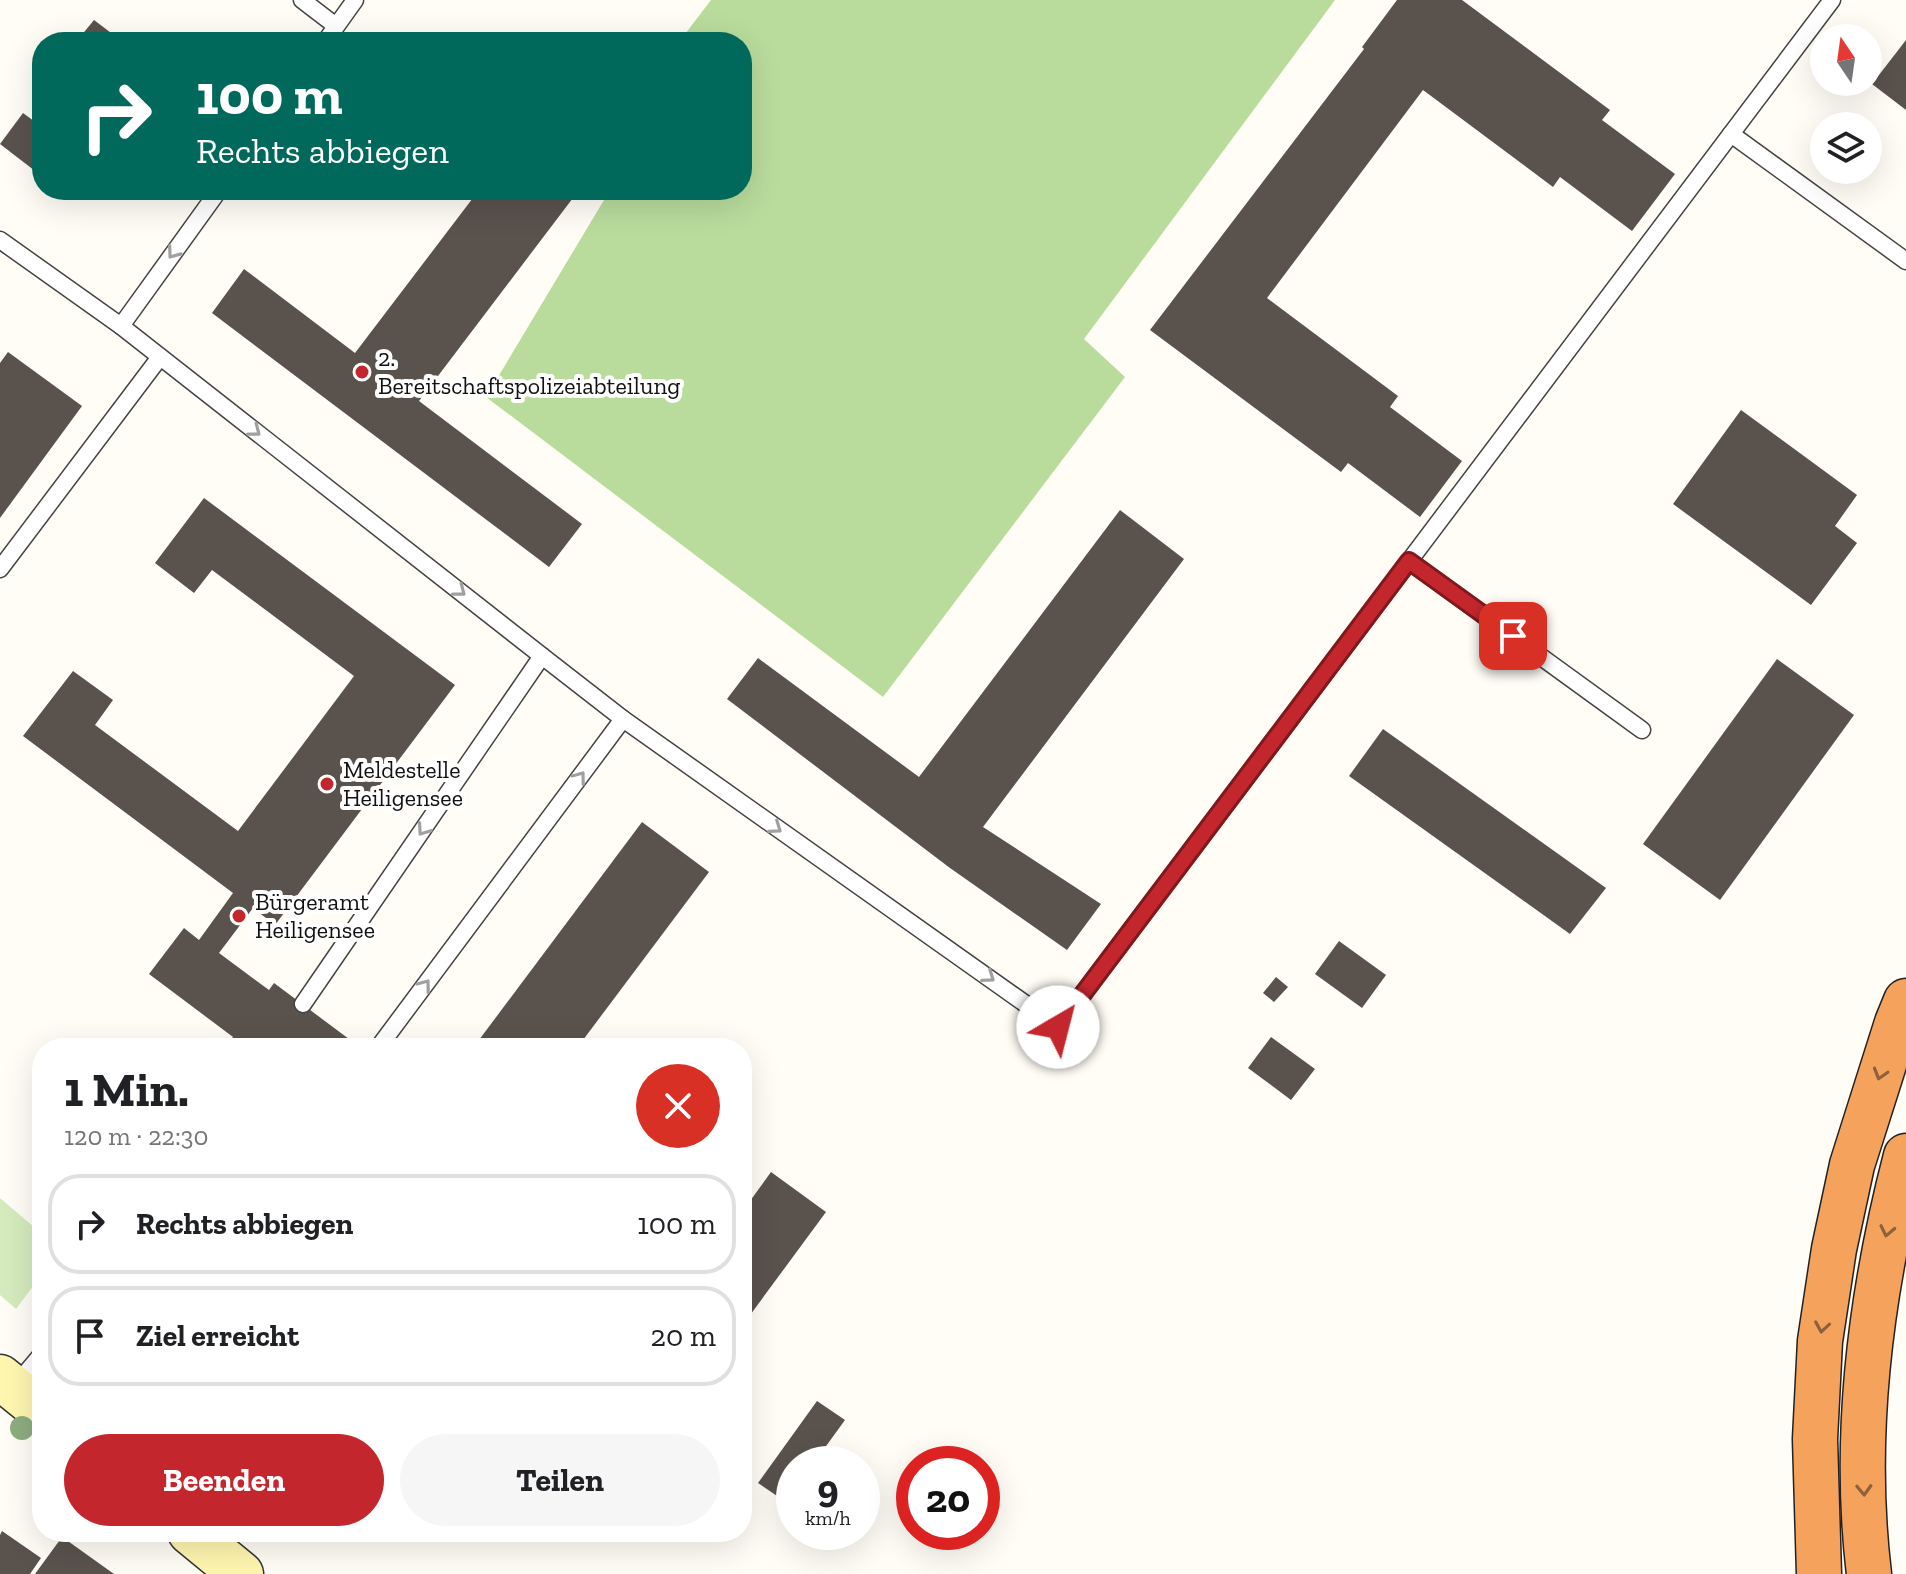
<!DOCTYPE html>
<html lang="de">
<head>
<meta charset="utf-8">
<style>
  :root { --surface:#fff; --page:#f6f6f6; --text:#202124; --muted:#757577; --line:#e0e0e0; --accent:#c4262e }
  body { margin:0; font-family:"Zilla Slab",serif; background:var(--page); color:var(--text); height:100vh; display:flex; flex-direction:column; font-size:30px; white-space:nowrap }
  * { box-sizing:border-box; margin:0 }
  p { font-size:26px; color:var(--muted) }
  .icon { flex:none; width:44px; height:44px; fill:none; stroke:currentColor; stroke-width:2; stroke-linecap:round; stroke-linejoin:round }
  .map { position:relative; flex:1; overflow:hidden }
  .sheet { position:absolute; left:32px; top:1038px; width:720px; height:504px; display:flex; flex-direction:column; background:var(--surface); border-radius:32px; box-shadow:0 8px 32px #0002 }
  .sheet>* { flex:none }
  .guide { position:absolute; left:32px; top:32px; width:720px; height:168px; border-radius:32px; box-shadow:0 8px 32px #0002; background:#00695c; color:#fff; overflow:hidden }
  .needle { width:52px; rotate:347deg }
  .fabs { position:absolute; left:1810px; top:24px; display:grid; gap:16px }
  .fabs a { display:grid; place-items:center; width:72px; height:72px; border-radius:50%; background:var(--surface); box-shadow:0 8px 32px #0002; font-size:40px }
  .speed { position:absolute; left:776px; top:1446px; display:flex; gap:16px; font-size:40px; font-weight:700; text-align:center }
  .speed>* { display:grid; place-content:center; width:104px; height:104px; border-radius:50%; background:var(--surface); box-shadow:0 8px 32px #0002; line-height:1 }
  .speed small { font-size:20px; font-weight:400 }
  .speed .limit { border:12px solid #d22; background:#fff; color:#111 }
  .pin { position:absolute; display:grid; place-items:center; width:68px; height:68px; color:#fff; margin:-34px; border-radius:16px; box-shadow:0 4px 12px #0006 }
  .me { position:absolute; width:88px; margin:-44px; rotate:37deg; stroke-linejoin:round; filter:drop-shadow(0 0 6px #0008) }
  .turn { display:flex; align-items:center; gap:28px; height:168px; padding:0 32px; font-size:36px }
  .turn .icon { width:104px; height:104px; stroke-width:2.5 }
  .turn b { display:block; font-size:56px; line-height:68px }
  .round { display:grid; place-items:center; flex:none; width:84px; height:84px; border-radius:42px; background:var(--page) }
  .overview { display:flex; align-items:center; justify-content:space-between; height:136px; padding:0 32px }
  h1 { font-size:48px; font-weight:700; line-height:60px }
  .button { display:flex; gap:16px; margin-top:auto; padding:16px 32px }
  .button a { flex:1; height:92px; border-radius:48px; background:var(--accent); color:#fff; font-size:32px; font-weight:700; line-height:92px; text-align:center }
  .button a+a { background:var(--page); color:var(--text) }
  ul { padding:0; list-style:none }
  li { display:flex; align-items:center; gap:24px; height:100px; margin:0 16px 12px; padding:0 16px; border:4px solid var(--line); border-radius:32px }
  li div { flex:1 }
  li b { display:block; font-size:30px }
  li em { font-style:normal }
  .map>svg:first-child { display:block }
</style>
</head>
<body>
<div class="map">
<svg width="1906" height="1574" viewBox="0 0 1906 1574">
  <rect width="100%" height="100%" fill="#fffdf5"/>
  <!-- green -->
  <polygon fill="#d5ebbd" points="0,1198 42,1234 42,1274 16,1309 0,1295"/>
  <!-- forest -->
  <polygon fill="#b9dc9c" points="711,0 1335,0 1084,339 1125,377 883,697 486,397 610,190 742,190 742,42 679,42"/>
  <!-- building -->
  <g fill="#5a524d">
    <polygon points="1397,0 1462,0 1610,110 1602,120 1675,174 1632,231 1560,177 1553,187 1423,90 1267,298 1398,396 1390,407 1462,461 1420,517 1348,463 1341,472 1150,330 1364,49 1362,47"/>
    <polygon points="94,20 123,42 76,42"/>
    <polygon points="1906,40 1906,110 1872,84"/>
    <polygon points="23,113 42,127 42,170 39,174 0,144"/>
    <polygon points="479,190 579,190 419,401 582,524 549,567 212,313 244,269 355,353"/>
    <polygon points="8,352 82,406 0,518 0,363"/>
    <polygon points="1741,410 1857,495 1835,526 1857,543 1811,605 1673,504"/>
    <polygon points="204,498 455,685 275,925 253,908 219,953 269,990 274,983 361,1048 240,1048 230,1041 233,1037 149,974 184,928 199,940 233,893 23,736 73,671 113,700 95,725 238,831 354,676 212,570 194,593 155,563"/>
    <polygon points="1120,510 1184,559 983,827 1101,904 1067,950 950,868 727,699 758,658 919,777"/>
    <polygon points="1777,659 1854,715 1720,900 1643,844"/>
    <polygon points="1383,729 1606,888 1570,934 1349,776"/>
    <polygon points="642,822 709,872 577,1048 473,1048"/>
    <polygon points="1339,941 1386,975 1362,1008 1315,974"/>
    <polygon points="1276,977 1288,987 1274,1002 1263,993"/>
    <polygon points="1271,1037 1315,1069 1291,1100 1248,1068"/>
    <polygon points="771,1172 826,1212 742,1326 742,1212"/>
    <polygon points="817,1401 845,1420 813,1464 794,1464 794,1491 786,1502 758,1483"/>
    <polygon points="2,1531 41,1558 30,1574 0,1574 0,1535"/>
    <polygon points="62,1537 72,1544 114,1574 35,1574"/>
  </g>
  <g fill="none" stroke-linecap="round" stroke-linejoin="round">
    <!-- lane casing -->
    <g stroke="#444" stroke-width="19">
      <g id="lane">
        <polyline points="302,0 336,26"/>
        <polyline points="325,42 355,0"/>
        <polyline points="1731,134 1906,261"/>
        <polyline points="219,190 121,326 542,656 303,1004"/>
        <polyline points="0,240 121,326"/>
        <polyline points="1409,561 1642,730"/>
        <polyline points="0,569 160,357"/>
        <polyline points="542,656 623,719"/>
        <polyline points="378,1048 623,719 1058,1027 1832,0"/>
        <polyline points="15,1386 42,1354"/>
      </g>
    </g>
    <!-- secondary casing -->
    <g stroke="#333" stroke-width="47">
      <g id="secondary">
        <polyline points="0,1377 42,1411"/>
        <polyline points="190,1532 241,1574"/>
      </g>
    </g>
    <!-- highway casing -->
    <g stroke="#222" stroke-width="47">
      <g id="highway">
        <polyline points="1819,1574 1815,1439 1820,1341 1834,1249 1852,1165 1897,1023 1906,1001"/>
        <path d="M 1869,1574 C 1852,1434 1871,1291 1906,1156"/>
      </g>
    </g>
    <!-- lane -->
    <use href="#lane" stroke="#fff" stroke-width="16"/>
    <!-- secondary -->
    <use href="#secondary" stroke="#fff6b0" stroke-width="44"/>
    <!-- highway -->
    <use href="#highway" stroke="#f5a25d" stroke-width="44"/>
  </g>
  <!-- trees -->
  <circle fill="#8dad7f" cx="22" cy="1428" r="12"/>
  <!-- one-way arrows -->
  <defs><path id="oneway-chevron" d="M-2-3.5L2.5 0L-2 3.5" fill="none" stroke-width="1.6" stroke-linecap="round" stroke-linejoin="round" transform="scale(2)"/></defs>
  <g stroke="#a0a0a0">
    <use href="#oneway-chevron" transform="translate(173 253) rotate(126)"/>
    <use href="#oneway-chevron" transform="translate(255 431) rotate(38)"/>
    <use href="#oneway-chevron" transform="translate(460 591) rotate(38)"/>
    <use href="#oneway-chevron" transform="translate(580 777) rotate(-53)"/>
    <use href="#oneway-chevron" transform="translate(776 828) rotate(35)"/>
    <use href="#oneway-chevron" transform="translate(423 830) rotate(125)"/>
    <use href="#oneway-chevron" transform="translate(989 977) rotate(35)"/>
    <use href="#oneway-chevron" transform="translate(425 985) rotate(-53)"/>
  </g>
  <g stroke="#8e613b">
    <use href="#oneway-chevron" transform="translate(1880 1074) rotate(107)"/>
    <use href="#oneway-chevron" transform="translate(1887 1231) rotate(102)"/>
    <use href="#oneway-chevron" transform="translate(1822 1327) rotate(99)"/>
    <use href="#oneway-chevron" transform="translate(1864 1490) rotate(88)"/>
  </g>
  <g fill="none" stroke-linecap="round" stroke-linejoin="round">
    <!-- route casing -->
    <g stroke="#7f191e" stroke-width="20">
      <polyline id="route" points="1058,1027 1409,561 1513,636"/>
    </g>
    <!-- route -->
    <use href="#route" stroke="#c4262e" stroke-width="14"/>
  </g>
  <!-- markers -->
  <g fill="#c4262e" stroke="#fff" stroke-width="3">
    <circle cx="362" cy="372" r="8"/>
    <circle cx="327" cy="784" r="8"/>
    <circle cx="239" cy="916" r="8"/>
  </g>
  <g text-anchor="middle" stroke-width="8" stroke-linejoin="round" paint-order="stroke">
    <!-- poi labels -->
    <g font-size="24" fill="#111" stroke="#fff" text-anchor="start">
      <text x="378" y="366">2.<tspan x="378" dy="28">Bereitschaftspolizeiabteilung</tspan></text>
      <text x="343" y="778">Meldestelle<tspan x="343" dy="28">Heiligensee</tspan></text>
      <text x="255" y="910">Bürgeramt<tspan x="255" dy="28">Heiligensee</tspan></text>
    </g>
  </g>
</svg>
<div class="fabs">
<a><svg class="needle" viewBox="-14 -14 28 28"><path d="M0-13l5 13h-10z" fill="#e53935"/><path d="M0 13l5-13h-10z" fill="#757577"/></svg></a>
<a><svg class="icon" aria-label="layers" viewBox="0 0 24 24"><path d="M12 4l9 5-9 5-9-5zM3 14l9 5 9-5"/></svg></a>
</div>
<div class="speed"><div>9<small>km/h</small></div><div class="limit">20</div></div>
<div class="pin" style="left:1513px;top:636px;background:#d93025"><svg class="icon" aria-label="arrive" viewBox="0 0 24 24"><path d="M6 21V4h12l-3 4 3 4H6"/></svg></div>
<svg class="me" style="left:1058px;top:1027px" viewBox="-20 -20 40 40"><circle r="19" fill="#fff"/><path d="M0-13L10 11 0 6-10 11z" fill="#c4262e"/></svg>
<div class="guide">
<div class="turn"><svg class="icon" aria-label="right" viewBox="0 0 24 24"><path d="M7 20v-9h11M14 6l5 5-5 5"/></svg><div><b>100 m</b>Rechts abbiegen</div></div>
</div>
<section class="sheet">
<div class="overview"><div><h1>1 Min.</h1><p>120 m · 22:30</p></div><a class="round" style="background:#d93025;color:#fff"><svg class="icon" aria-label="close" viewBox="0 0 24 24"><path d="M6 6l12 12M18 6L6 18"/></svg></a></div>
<ul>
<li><svg class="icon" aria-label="right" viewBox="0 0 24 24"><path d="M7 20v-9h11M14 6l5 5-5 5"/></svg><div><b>Rechts abbiegen</b></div><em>100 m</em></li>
<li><svg class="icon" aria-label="arrive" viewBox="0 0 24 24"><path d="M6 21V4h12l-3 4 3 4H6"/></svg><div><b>Ziel erreicht</b></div><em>20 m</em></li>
</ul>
<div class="button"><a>Beenden</a><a>Teilen</a></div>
</section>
</div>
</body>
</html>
